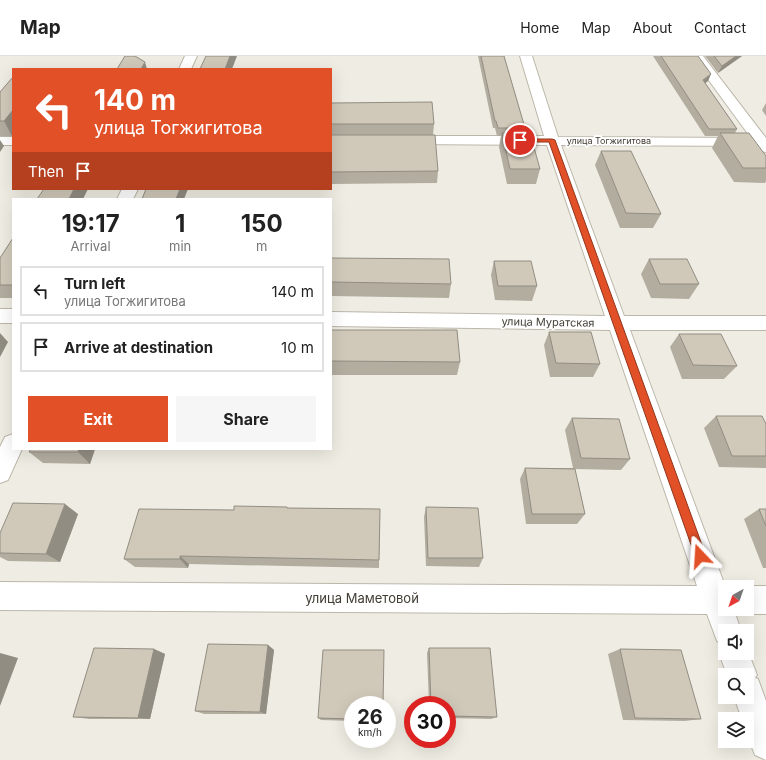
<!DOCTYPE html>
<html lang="en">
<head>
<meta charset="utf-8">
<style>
  :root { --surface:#fff; --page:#f6f6f6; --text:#222; --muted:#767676; --line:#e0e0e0; --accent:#e25028 }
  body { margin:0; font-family:Inter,sans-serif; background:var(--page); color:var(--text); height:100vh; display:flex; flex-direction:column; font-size:15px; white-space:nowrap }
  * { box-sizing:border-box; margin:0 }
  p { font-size:13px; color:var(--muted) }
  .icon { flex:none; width:22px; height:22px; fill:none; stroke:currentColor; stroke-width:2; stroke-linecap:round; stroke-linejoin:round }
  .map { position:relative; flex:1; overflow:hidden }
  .side { position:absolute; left:12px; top:142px; width:320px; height:252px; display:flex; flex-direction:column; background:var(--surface); border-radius:0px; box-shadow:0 4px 16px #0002 }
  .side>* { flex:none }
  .top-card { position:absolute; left:12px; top:12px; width:320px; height:122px; border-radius:0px; box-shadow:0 4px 16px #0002; background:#e25028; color:#fff; overflow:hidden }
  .needle { width:26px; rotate:220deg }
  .buttons { position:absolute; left:718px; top:524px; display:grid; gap:8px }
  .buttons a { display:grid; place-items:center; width:36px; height:36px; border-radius:0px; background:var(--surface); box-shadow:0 4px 16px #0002; font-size:20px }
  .speed { position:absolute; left:344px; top:640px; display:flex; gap:8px; font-size:20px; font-weight:700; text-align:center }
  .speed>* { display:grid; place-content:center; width:52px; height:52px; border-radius:50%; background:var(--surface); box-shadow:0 4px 16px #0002; line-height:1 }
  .speed small { font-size:10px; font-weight:400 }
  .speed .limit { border:6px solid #d22; background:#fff; color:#111 }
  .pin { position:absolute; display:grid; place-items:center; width:34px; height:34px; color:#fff; margin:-17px; border:2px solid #fff; border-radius:50%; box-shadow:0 1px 4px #0007 }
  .me { position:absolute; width:44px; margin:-22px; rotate:340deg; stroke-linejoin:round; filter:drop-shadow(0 0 3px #0008) }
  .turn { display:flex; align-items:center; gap:14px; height:84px; padding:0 16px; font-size:18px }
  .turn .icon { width:52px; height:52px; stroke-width:2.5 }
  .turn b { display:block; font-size:28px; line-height:34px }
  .then { display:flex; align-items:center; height:38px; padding:0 16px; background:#0003; gap:8px; font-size:15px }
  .eta { display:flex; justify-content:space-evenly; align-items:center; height:68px; text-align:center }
  .eta b { font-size:24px; font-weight:700; line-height:28px }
  .primary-button { display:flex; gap:8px; margin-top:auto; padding:8px 16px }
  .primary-button a { flex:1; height:46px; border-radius:0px; background:var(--accent); color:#fff; font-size:16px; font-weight:700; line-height:46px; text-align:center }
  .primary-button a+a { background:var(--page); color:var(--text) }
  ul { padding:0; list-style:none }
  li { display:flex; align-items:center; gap:12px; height:50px; margin:0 8px 6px; padding:0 8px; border:2px solid var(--line); border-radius:0px }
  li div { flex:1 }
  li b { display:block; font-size:15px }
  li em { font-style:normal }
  header { display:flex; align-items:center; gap:24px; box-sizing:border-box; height:56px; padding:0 20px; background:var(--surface); border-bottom:1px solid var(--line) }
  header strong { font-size:19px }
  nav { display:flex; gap:22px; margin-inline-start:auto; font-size:14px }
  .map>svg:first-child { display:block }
</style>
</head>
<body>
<header>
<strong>Map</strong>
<nav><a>Home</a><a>Map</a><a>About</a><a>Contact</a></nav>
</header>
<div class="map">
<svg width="766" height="704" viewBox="0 0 766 704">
  <rect width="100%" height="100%" fill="#efede3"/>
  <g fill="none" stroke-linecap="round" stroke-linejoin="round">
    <!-- street casing -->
    <g stroke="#bdb7aa" stroke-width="2">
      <g id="street">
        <polygon points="185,0 197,0 191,13 179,13"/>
        <polygon points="520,0 532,0 558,81 751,82 691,0 703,0 766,82 766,96 761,95 757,90 561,89 624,260 766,260 766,274 630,274 725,530 727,531 725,531 725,553 735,553 734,554 741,575 725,575 725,597 747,597 747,593 757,619 755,622 758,623 766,645 766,704 755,699 747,679 747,663 742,663 734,641 747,641 747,619 727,619 719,597 723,588 717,585 707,558 0,554 0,526 697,530 610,274 331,270 331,256 605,260 547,89 405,88 400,87 398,84 400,81 405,80 544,80"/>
        <rect x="0" y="81" width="13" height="8"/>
        <polygon points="122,133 138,133 133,143 117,143"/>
        <rect x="0" y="253" width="13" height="14"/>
        <polygon points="13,378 13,393 22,393 8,424 0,427 0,391 5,381"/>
        <polygon points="747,530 766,530 766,558 747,558 737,554 747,553 747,531 745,531"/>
      </g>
    </g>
    <!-- street -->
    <use href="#street" fill="#fff" fill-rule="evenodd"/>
  </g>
  <!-- wall -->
  <g fill="#b3ada0">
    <polygon points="478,0 504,0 525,72 524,77 540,113 536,128 507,128 499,91 501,80 497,80 495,72 493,72"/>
    <polygon points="653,0 698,0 711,18 708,25 705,27 737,73 735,77 766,100 766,125 765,127 734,126 712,92 718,80 705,80"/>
    <polygon points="705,0 742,0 718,17"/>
    <polygon points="13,21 13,79 12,80 0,80 0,36"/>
    <polygon points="331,47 434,68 433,79 438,115 437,127 331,128"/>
    <polygon points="766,47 766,60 762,54"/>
    <polygon points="601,95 661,158 653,172 620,172 595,109"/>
    <polygon points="13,182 13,242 0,242 0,202"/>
    <polygon points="331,202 451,228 449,242 331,240"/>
    <polygon points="649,203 699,228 689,243 651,242 641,218"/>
    <polygon points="494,205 537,230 532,245 495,244 491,219"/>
    <polygon points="331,274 460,306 457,319 331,319"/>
    <polygon points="549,276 600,308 593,321 550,321 544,289"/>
    <polygon points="679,278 737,310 724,323 682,323 670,291"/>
    <polygon points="716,360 766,368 766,412 719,411 704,372"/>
    <polygon points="572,362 630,403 621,414 575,413 585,458 577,468 526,468 520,423 525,412 573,412 565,374"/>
    <polygon points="95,393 90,408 43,407 29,396"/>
    <polygon points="287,451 287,452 380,453 379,512 189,508 188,512 135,511 124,503 234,454"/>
    <polygon points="426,451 483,502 479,511 426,510 424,461"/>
    <polygon points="759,453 766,453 766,512 763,512 744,463"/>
    <polygon points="78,458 60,506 8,505 0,501 0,477"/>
    <polygon points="268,589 274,594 266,658 204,658 195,655"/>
    <polygon points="429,592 497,661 491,663 447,662 447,649 429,649 427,597"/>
    <polygon points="154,593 165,598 150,663 89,663 73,661"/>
    <polygon points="620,593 701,663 685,665 623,664 608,598"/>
    <polygon points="353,649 353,665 321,664 318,662"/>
  </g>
  <!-- shaded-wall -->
  <g fill="#928d82">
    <polygon points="230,0 237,0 232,13 225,13"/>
    <polygon points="736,0 742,0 718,17 722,10"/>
    <polygon points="145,6 147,13 141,13"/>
    <polygon points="711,18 708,25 699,32 703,24"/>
    <polygon points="13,54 13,79 12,80 4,65"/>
    <polygon points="0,84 4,90 0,96"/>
    <polygon points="74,133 88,133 83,143 69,143"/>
    <polygon points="180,133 188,133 184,143 176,143"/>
    <polygon points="0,277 8,286 0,301"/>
    <polygon points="79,393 95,393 90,408 78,396"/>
    <polygon points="65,448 78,458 60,506 46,498"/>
    <polygon points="180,500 189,508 188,512 180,503"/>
    <polygon points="268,589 274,594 266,658 260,656"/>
    <polygon points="154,593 165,598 150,663 138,662"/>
    <polygon points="0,597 18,602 0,650"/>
  </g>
  <!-- building -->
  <g fill="#d0c9ba" stroke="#928d82">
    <polygon points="125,0 135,0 145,6 141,13 117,13"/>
    <polygon points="206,0 230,0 225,13 200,13"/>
    <polygon points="481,0 504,0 525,72 498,72 496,65 495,65"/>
    <polygon points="661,0 698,0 711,18 703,24 737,73 709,73"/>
    <polygon points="714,0 736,0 722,10"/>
    <polygon points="13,21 13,54 4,65 0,65 0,36"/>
    <polygon points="432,46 434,68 331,68 331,47"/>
    <polygon points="502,77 530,77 540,113 510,113"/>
    <polygon points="720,77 749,77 766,100 766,112 743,112"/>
    <polygon points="331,79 435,79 438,115 331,116"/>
    <polygon points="601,95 631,95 661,158 626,157"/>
    <polygon points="44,133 74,133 69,143 37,143"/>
    <polygon points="146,133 180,133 176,143 142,143"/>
    <polygon points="13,182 13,229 0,229 0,202"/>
    <polygon points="331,202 449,203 451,228 331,226"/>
    <polygon points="649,203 687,203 699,228 660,228"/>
    <polygon points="494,205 531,205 537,230 498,230"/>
    <polygon points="331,274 457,274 460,306 331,305"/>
    <polygon points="549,276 591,276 600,308 556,307"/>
    <polygon points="679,278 721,278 737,310 693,309"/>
    <polygon points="716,360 762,360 766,368 766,400 732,400"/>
    <polygon points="572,362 619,363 630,403 581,402"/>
    <polygon points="31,393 79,393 78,396 29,396"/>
    <polygon points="525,412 575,413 585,458 532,458"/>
    <polygon points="13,447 65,448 46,498 0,497 0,477"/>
    <polygon points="234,450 287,451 287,452 380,453 379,504 180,500 180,503 124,503 139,453 234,454"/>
    <polygon points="426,451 478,452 483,502 428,502"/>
    <polygon points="759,453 766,453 766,470"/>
    <polygon points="208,588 268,589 260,656 195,655"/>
    <polygon points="94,592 154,593 138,662 73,661"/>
    <polygon points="429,592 490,592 497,661 447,660 447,649 431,649"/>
    <polygon points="620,593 681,594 701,663 635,662"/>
    <polygon points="323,594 384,594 383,649 353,649 353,663 318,662"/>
  </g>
  <!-- route -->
  <polygon fill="#e25028" stroke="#93341a" points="518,83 552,83 555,84 706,500 704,504 700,506 696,504 695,500 549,86 518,86"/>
  <g text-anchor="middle" stroke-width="3.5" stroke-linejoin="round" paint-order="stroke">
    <!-- far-street labels -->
    <g font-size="9" fill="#413d34" stroke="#fff">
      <text x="609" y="88">улица Тогжигитова</text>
    </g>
    <!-- street labels -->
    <g font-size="11" fill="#413d34" stroke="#fff">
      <text transform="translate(548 266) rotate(1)" y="4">улица Муратская</text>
    </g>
    <!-- near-street labels -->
    <g font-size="13" fill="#413d34" stroke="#fff">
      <text x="362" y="547">улица Маметовой</text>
    </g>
  </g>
</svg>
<div class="buttons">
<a><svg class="needle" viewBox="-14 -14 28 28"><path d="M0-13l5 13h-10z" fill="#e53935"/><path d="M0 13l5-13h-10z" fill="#767676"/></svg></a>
<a><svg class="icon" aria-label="sound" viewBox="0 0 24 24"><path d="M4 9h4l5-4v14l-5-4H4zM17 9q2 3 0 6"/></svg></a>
<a><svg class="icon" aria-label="search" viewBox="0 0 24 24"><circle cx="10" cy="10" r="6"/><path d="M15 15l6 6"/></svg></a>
<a><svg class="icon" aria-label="layers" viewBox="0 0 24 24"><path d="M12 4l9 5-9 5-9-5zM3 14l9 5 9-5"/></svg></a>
</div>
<div class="speed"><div>26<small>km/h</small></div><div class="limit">30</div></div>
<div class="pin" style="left:520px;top:84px;background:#d93025"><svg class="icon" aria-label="arrive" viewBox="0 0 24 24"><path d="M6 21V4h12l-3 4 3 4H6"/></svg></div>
<svg class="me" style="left:700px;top:500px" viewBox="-20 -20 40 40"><path d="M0-17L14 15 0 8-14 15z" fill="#e25028" stroke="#fff" stroke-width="4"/></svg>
<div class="top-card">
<div class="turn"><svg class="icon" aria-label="left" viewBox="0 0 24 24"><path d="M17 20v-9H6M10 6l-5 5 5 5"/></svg><div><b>140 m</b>улица Тогжигитова</div></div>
<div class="then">Then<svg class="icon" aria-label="arrive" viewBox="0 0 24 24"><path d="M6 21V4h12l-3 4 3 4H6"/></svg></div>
</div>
<section class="side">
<div class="eta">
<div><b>19:17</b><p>Arrival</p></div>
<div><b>1</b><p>min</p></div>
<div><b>150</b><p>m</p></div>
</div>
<ul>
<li><svg class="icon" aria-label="left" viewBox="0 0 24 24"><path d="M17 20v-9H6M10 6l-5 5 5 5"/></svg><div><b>Turn left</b><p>улица Тогжигитова</p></div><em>140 m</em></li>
<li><svg class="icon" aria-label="arrive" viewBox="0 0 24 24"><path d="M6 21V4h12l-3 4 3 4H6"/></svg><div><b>Arrive at destination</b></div><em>10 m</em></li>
</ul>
<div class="primary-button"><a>Exit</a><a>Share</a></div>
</section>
</div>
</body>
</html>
